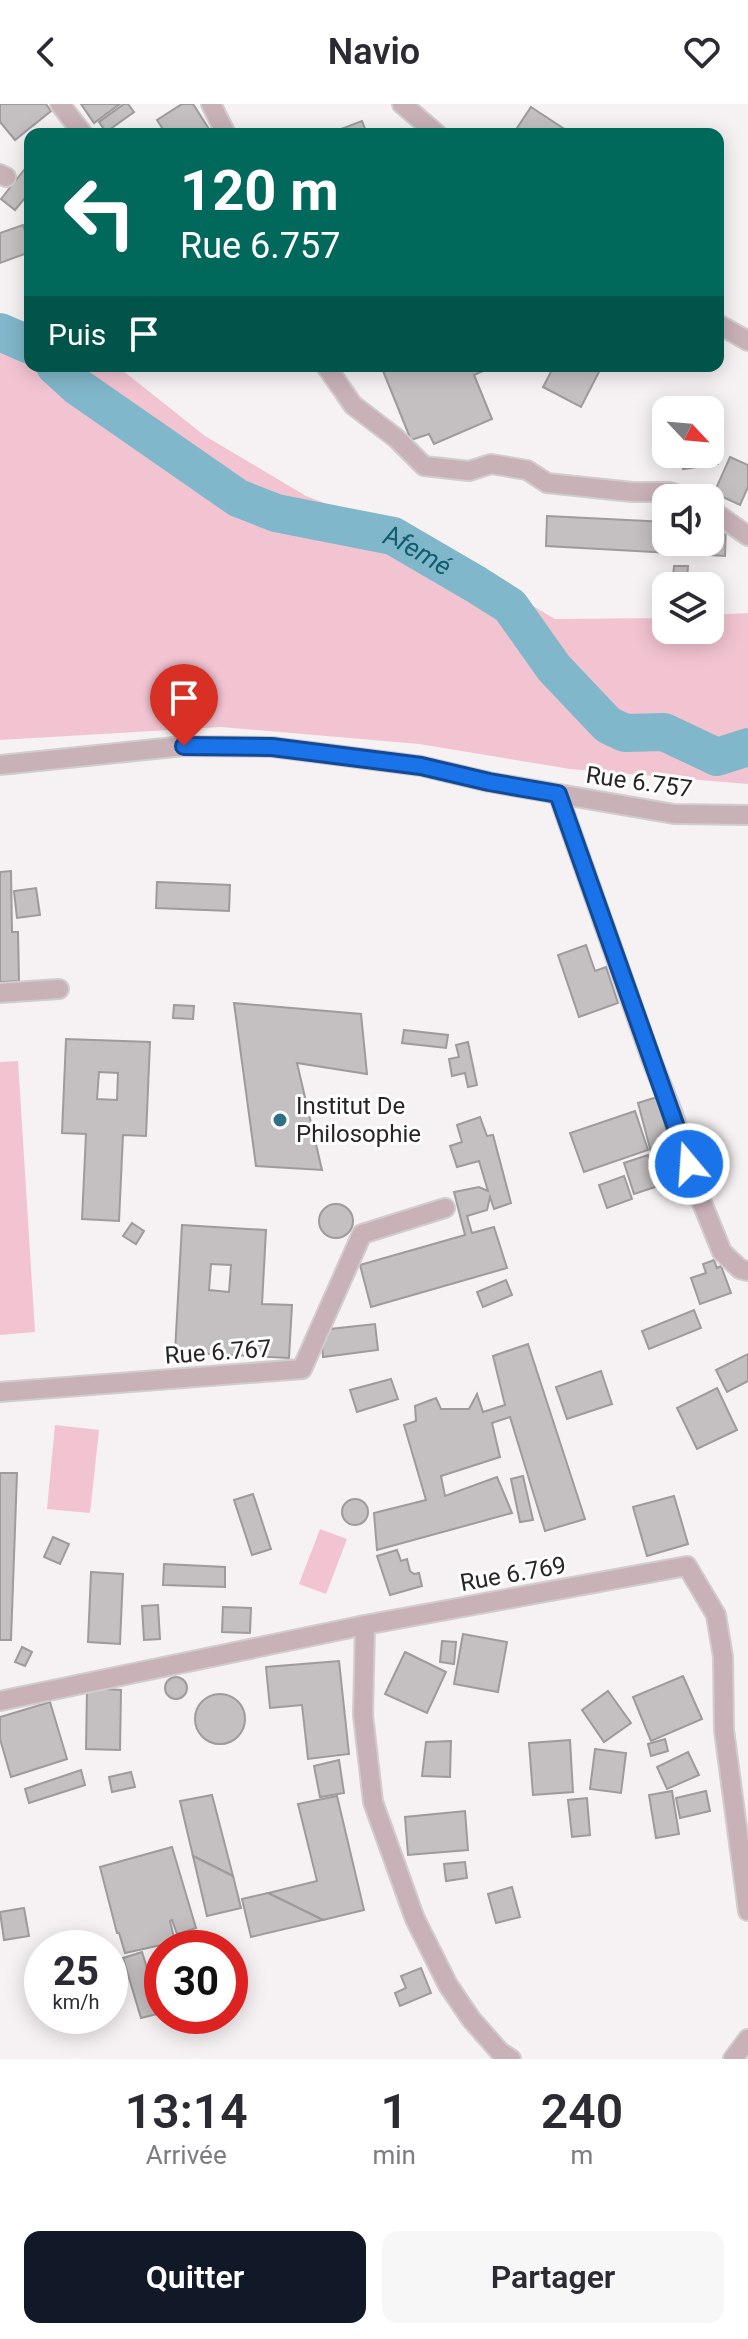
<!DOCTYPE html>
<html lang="fr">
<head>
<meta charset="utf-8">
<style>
  :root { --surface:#fff; --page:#f7f7f7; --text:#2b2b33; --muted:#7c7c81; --accent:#111827 }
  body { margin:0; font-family:Roboto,sans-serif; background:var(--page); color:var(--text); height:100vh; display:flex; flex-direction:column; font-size:30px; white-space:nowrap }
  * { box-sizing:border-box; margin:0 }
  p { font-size:26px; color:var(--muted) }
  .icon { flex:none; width:44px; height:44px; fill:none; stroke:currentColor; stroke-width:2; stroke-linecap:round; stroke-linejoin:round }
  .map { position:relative; height:1955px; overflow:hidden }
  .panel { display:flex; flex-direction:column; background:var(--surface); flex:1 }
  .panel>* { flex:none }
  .hud { position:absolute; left:24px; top:24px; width:700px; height:244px; border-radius:16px; box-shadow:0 4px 20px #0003; background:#00695c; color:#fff; overflow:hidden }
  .needle { width:52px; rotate:116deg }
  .fabs { position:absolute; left:652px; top:292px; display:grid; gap:16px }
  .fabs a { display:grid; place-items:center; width:72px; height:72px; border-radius:16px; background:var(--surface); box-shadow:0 4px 20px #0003; font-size:40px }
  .speed { position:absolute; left:24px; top:1826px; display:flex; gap:16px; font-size:40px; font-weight:700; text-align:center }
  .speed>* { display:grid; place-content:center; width:104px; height:104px; border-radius:50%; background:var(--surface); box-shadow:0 4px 20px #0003; line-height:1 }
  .speed small { font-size:20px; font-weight:400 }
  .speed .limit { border:12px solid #d22; background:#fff; color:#111 }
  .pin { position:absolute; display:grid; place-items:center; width:68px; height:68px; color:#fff; margin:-82px -34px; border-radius:50% 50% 50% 0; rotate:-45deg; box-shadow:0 0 8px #0007 }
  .pin .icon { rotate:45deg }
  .me { position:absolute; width:88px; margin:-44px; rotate:342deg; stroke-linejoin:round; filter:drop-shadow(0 0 6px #0008) }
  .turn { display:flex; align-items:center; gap:28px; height:168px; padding:0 24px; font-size:36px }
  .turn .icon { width:104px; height:104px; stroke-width:2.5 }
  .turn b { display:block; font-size:56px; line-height:68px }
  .then { display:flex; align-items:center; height:76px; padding:0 24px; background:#0003; gap:16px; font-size:30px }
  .eta { display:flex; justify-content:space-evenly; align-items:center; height:136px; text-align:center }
  .eta b { font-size:48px; font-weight:600; line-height:56px }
  .primary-button { display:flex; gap:16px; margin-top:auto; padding:16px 24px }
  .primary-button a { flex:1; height:92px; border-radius:16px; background:var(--accent); color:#fff; font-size:32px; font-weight:600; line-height:92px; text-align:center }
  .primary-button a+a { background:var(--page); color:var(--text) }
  header { display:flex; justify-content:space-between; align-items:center; height:104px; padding:0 24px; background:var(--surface); font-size:36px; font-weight:600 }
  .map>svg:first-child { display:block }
</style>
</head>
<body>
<header><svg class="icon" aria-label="back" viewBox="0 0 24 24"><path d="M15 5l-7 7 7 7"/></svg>Navio<svg class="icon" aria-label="heart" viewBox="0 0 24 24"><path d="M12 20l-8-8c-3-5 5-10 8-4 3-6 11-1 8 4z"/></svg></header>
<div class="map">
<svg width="748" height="1955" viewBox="0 0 748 1955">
  <rect width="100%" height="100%" fill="#f6f1f2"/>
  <!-- green -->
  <g fill="#f2c4d1">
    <polygon points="0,213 30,219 30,262 117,262 205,332 306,392 425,438 555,515 666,514 666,526 710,526 710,511 748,509 748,680 570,665 419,640 221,623 0,636"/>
    <polygon points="18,957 35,1228 0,1231 0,958"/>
    <polygon points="55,1321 99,1326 90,1409 47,1405"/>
    <polygon points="320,1425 347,1435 326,1490 299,1480"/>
  </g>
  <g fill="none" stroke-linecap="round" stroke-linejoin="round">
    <!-- river -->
    <g stroke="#80b7ca" stroke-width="38">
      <polyline points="0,228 30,241"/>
      <path id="s1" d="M 55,262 L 78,283 L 238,394 L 276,409 L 393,432 L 477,481 L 510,502 L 554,564 L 608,621 L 625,629 L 664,628 L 717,653 L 748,643"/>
    </g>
  </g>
  <!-- building -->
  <g fill="#c4bfc0" stroke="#9f9a9b" stroke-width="2" fill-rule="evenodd">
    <polygon points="0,0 46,0 51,7 15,36 0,18"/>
    <polygon points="81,0 120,0 94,19"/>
    <polygon points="124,0 128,0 134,8 106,28 99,18"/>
    <polygon points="182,0 193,0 211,28 166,30 157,16"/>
    <polygon points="531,3 572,30 513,30"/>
    <polygon points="362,17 367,30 328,30"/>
    <polygon points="28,61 30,63 30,88 15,106 1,95"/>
    <polygon points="23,121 30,140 30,148 0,159 0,129"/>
    <polygon points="381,262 483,262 485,266 474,271 492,315 434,340 429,330 411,336"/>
    <polygon points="554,262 602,262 581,303 543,283"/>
    <polygon points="710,325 713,325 718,360 683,365 681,350 710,350"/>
    <polygon points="730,353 748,361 748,383 740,401 714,389"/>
    <polygon points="547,412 666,418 666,438 710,438 710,421 726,422 725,452 546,442"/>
    <polygon points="674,462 688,462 687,476 673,474"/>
    <polygon points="11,767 12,828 18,828 19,877 0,878 0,768"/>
    <polygon points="157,778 230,781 229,807 156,804"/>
    <polygon points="36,784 40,811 17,814 14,787"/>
    <polygon points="586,841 595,867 606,863 618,899 579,913 558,851"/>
    <polygon points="234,899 361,910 367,970 297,959 322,1066 256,1062"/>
    <polygon points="174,901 194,902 193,915 173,914"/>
    <polygon points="404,926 448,931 446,944 402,939"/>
    <path d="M 66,935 L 150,938 L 146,1032 L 123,1031 L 119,1117 L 82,1115 L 86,1030 L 62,1029 ZM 99,968 L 118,969 L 117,996 L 97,995 Z"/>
    <polygon points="468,938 477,981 468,983 465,969 452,972 449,955 459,953 456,941"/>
    <polygon points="657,993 671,1042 651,1048 638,999"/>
    <polygon points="635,1007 648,1046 584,1068 570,1029"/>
    <polygon points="480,1013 487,1032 493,1031 511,1099 494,1105 490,1093 487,1106 467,1112 472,1129 494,1123 507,1164 371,1203 360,1161 465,1131 454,1088 479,1083 488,1087 479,1057 457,1063 450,1042 462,1038 457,1021"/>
    <polygon points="648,1051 658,1082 634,1090 624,1059"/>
    <polygon points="624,1072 632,1095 607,1104 599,1081"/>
    <circle cx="336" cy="1117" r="17"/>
    <polygon points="132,1119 144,1127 136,1140 123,1132"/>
    <path d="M 182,1121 L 266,1126 L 262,1200 L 292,1201 L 289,1254 L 175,1248 ZM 211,1160 L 231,1161 L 229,1188 L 209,1186 Z"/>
    <polygon points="714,1156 717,1164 721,1162 731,1189 700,1200 691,1174 706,1169 703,1160"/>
    <polygon points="506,1176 512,1191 483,1203 477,1188"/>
    <polygon points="694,1206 701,1224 649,1245 642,1227"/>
    <polygon points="375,1220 378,1246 323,1253 321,1226"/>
    <polygon points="528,1240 585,1415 545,1427 510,1313 492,1319 500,1353 441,1372 445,1392 497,1373 512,1409 377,1446 374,1409 426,1396 404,1321 416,1317 415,1302 436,1294 441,1305 469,1305 477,1290 483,1308 505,1301 493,1252"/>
    <polygon points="748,1250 748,1277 727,1288 716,1266"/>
    <polygon points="601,1267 612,1300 567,1315 556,1283"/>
    <polygon points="391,1275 398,1295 357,1308 350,1286"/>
    <polygon points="717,1284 737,1326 697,1345 677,1304"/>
    <polygon points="0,1369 17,1369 11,1536 0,1536"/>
    <polygon points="523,1372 533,1416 520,1418 511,1375"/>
    <polygon points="253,1390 271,1445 252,1451 234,1396"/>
    <polygon points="674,1392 688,1440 647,1452 633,1403"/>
    <circle cx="355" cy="1408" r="13"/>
    <polygon points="53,1433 69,1440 60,1460 44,1453"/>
    <polygon points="397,1446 401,1457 407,1455 410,1467 414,1470 419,1469 422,1482 390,1491 377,1452"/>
    <polygon points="164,1460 225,1463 225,1483 163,1481"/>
    <polygon points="91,1468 123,1470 120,1540 88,1538"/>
    <polygon points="158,1501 160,1535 144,1536 142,1502"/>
    <polygon points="223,1503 251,1504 250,1529 222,1528"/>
    <polygon points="463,1530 507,1538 498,1588 454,1580"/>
    <polygon points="442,1537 456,1538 454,1560 440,1558"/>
    <polygon points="22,1543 32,1548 25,1562 15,1558"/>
    <polygon points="405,1548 446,1568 427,1609 385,1590"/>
    <polygon points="339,1557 349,1650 308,1655 302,1601 270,1604 266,1563"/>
    <polygon points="683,1572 702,1615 651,1637 633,1593"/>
    <circle cx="176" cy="1584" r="11"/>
    <polygon points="87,1584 121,1586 120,1646 86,1645"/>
    <polygon points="608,1587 631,1619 604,1638 582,1606"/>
    <circle cx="220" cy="1615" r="25"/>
    <polygon points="50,1598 67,1655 11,1673 0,1635 0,1613"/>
    <polygon points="665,1635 668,1647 651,1652 648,1640"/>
    <polygon points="570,1636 573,1688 533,1691 529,1639"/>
    <polygon points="451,1637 450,1673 422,1672 426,1638"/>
    <polygon points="595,1645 626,1649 621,1689 590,1685"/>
    <polygon points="688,1648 699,1671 667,1685 657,1663"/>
    <polygon points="339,1656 344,1689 320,1693 314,1662"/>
    <polygon points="81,1666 85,1681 29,1699 25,1685"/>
    <polygon points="131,1668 135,1683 112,1688 109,1673"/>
    <polygon points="672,1687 679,1730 656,1734 649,1691"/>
    <polygon points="706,1687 710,1707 680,1714 676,1694"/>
    <polygon points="212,1691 233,1772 193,1752 180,1697"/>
    <polygon points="337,1692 364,1806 323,1816 268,1789 317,1777 298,1700"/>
    <polygon points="587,1694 590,1731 572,1733 568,1696"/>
    <polygon points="465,1707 468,1746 408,1751 405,1713"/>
    <polygon points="172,1743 196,1824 177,1830 172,1816 170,1817 175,1838 125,1849 119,1829 117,1829 100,1763"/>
    <polygon points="193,1752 233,1772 241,1804 207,1812"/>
    <polygon points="465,1758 467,1774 446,1777 444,1760"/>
    <polygon points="512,1783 520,1813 496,1819 488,1790"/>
    <polygon points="268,1789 323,1816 251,1833 242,1795"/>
    <polygon points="24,1804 29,1832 4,1836 0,1808"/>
    <polygon points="142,1848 161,1909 141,1914 123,1854"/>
    <polygon points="421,1864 431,1889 400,1902 395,1889 406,1884 401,1872"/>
  </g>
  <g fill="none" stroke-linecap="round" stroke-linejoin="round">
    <!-- street casing -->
    <g stroke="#d1cccd" stroke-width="22">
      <g id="street">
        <polyline points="60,0 83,30"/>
        <polyline points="211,0 226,30"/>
        <polyline points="402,0 437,30"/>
        <polyline points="0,70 6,73"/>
        <polyline points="718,220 748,237"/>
        <polyline points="326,262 353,301 396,334 424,362 469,367 491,360 527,366 547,379 632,388 670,388 687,394"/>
        <polyline points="710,405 748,432"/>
        <polyline points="0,661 184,642 272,643 421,662 489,678 674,710 748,711"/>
        <polyline points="558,690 652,957 673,1010 696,1084 722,1148 740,1165 748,1167"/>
        <polyline points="0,889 59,885"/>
        <polyline points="0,1288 302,1265 362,1130 445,1104"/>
        <polyline points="365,1521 363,1611 373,1698 415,1815 448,1881 471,1915 500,1948 511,1955"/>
        <polyline points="0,1597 365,1521 687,1462 716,1511 723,1553 724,1626 748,1807"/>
        <polyline points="733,1955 748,1935"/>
      </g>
    </g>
    <!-- street -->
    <use href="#street" stroke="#c8b1b7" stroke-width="18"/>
  </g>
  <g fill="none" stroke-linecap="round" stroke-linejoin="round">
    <!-- route casing -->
    <g stroke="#114b97" stroke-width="20">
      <polyline id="route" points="184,642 272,643 421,662 489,678 558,690 689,1060"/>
    </g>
    <!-- route -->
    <use href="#route" stroke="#1a73e8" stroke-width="14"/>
  </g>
  <!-- markers -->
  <circle fill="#307084" stroke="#fff" stroke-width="3" cx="280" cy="1016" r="8"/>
  <g text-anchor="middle" stroke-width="6" stroke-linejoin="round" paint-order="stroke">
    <!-- street labels -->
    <g font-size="24" fill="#272525" stroke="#fff">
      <text transform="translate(639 678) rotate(8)" y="8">Rue 6.757</text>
      <text transform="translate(218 1248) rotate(-4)" y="8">Rue 6.767</text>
      <text transform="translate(513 1470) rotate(-10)" y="8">Rue 6.769</text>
    </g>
    <!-- poi labels -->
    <g font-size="24" fill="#272525" stroke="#fff" text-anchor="start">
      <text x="296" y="1010">Institut De<tspan x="296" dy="28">Philosophie</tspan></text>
    </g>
    <!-- water labels -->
    <g font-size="26" font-style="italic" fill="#125c6f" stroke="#fff">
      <text dy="9" stroke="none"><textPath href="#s1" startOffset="414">Afemé</textPath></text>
    </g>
  </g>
</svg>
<div class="fabs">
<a><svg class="needle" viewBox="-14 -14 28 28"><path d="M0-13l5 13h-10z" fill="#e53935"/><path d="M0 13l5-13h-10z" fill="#7c7c81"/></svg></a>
<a><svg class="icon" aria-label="sound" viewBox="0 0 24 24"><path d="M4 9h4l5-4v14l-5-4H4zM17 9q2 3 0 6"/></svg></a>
<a><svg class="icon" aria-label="layers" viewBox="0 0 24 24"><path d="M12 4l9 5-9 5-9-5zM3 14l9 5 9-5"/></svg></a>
</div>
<div class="speed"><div>25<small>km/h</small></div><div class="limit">30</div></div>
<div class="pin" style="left:184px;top:642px;background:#d93025"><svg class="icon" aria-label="arrive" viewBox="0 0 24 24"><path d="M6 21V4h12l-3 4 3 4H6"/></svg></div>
<svg class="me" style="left:689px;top:1060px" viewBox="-20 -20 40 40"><circle r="17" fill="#1a73e8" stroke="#fff" stroke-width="3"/><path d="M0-11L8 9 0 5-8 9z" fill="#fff"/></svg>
<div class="hud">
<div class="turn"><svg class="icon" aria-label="left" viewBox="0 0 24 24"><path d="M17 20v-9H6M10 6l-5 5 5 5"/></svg><div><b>120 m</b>Rue 6.757</div></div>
<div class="then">Puis<svg class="icon" aria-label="arrive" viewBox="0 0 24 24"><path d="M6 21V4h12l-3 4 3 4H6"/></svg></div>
</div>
</div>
<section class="panel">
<div class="eta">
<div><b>13:14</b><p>Arrivée</p></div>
<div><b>1</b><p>min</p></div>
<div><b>240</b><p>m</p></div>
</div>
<div class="primary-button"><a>Quitter</a><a>Partager</a></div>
</section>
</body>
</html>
